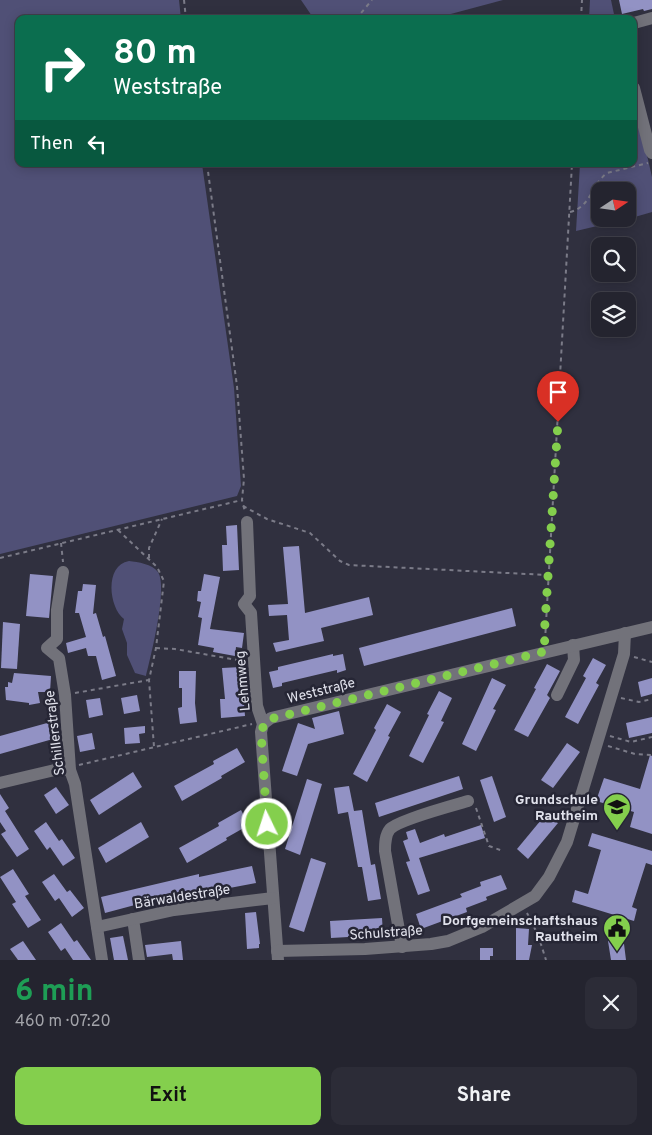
<!DOCTYPE html>
<html lang="en">
<head>
<meta charset="utf-8">
<style>
  :root { --surface:#24242f; --page:#2c2c37; --text:#f1f3f6; --muted:#a3a4aa; --line:#41414b; --accent:#84cf4d }
  body { margin:0; font-family:Overpass,sans-serif; background:var(--page); color:var(--text); height:100vh; display:flex; flex-direction:column; font-size:19px; white-space:nowrap }
  * { box-sizing:border-box; margin:0 }
  p { font-size:16px; color:var(--muted) }
  .icon { flex:none; width:28px; height:28px; fill:none; stroke:currentColor; stroke-width:2; stroke-linecap:round; stroke-linejoin:round }
  .map { position:relative; height:960px; overflow:hidden }
  .drawer { display:flex; flex-direction:column; background:var(--surface); flex:1 }
  .drawer>* { flex:none }
  .hud { position:absolute; left:15px; top:15px; width:622px; height:152px; border-radius:10px; box-shadow:0 2px 12px #0003,0 0 0 1px var(--line); background:#0b6e4f; color:#fff; overflow:hidden }
  .needle { width:32px; rotate:77deg }
  .fabs { position:absolute; left:591px; top:182px; display:grid; gap:10px }
  .fabs a { display:grid; place-items:center; width:45px; height:45px; border-radius:10px; background:var(--surface); box-shadow:0 2px 12px #0003,0 0 0 1px var(--line); font-size:25px }
  .pin { position:absolute; display:grid; place-items:center; width:42px; height:42px; color:#fff; margin:-51px -21px; border-radius:50% 50% 50% 0; rotate:-45deg; box-shadow:0 0 5px #0007 }
  .pin .icon { rotate:45deg }
  .me { position:absolute; width:55px; margin:-28px; rotate:356deg; stroke-linejoin:round; filter:drop-shadow(0 0 4px #0008) }
  .turn { display:flex; align-items:center; gap:18px; height:105px; padding:0 15px; font-size:22px }
  .turn .icon { width:65px; height:65px; stroke-width:2.5 }
  .turn b { display:block; font-size:35px; line-height:42px }
  .then { display:flex; align-items:center; height:48px; padding:0 15px; background:#0003; gap:10px; font-size:19px }
  .round { display:grid; place-items:center; flex:none; width:52px; height:52px; border-radius:10px; background:var(--page) }
  .summary { display:flex; align-items:center; justify-content:space-between; height:85px; padding:0 15px }
  h1 { font-size:30px; font-weight:700; line-height:38px; color:#1e9e55 }
  .cta { display:flex; gap:10px; margin-top:auto; padding:10px 15px }
  .cta a { flex:1; height:58px; border-radius:10px; background:var(--accent); color:#111; font-size:20px; font-weight:700; line-height:58px; text-align:center }
  .cta a+a { background:var(--page); color:var(--text) }
  .map>svg:first-child { display:block }
</style>
</head>
<body>
<div class="map">
<svg width="652" height="960" viewBox="0 0 652 960">
  <rect width="100%" height="100%" fill="#30303f"/>
  <!-- green -->
  <g fill="#505076">
    <polygon points="0,0 179,0 181,19 19,19 19,164 202,164 234,388 241,486 237,496 0,554"/>
    <polygon points="301,0 503,0 432,19 314,19"/>
    <polygon points="590,0 611,0 615,19 589,19"/>
    <polygon points="634,99 652,177 652,212 628,219 628,191 600,191 600,219 627,219 576,231 580,164 634,164"/>
    <path d="M 129,561 C 138,562 152,564 158,572 C 168,588 151,656 146,676 L 135,673 L 127,655 L 127,643 L 122,629 L 124,619 C 109,608 104,565 129,561 Z"/>
  </g>
  <!-- building -->
  <g fill="#9292c4">
    <polygon points="619,0 652,0 652,9 644,11 643,9 622,14"/>
    <polygon points="237,525 239,570 223,571 222,545 227,545 226,526"/>
    <polygon points="299,546 305,613 369,597 373,615 321,628 324,641 276,652 273,643 289,640 287,615 269,616 268,605 288,604 283,547"/>
    <polygon points="30,574 53,576 49,618 26,616"/>
    <polygon points="204,574 220,577 210,629 244,633 242,648 236,647 235,656 213,652 214,648 198,645 202,618 198,617 201,602 197,601 198,591 201,591"/>
    <polygon points="83,584 96,585 93,614 96,613 103,637 105,636 116,676 102,680 96,656 88,656 86,648 68,653 66,643 86,637 79,613 75,613 78,591 82,591"/>
    <polygon points="512,608 516,626 364,666 359,648"/>
    <polygon points="3,622 20,624 17,669 1,668"/>
    <polygon points="333,654 333,656 343,654 346,670 337,673 337,670 282,683 282,686 273,688 269,672 278,670 278,667"/>
    <polygon points="593,658 606,665 596,683 599,685 578,724 565,717 586,678 583,676"/>
    <polygon points="547,664 560,671 547,695 550,698 528,737 514,730 536,689 534,688"/>
    <polygon points="241,667 245,716 221,718 220,699 225,699 222,668"/>
    <polygon points="179,671 196,671 195,703 197,722 180,724 178,708 182,707 182,688 179,688"/>
    <polygon points="14,673 51,676 50,692 38,692 40,703 29,705 29,703 6,700 5,687 8,687 8,682 12,683"/>
    <polygon points="492,678 506,685 493,709 496,710 476,751 462,744"/>
    <polygon points="652,678 652,694 641,697 638,682"/>
    <polygon points="439,691 452,698 441,721 444,722 423,763 409,756 429,715 427,714"/>
    <polygon points="137,695 140,711 124,714 121,698"/>
    <polygon points="100,698 103,715 89,718 86,700"/>
    <polygon points="387,704 401,712 388,736 390,737 367,782 353,774 376,730 374,728"/>
    <polygon points="339,711 344,734 308,744 297,776 282,771 298,723 315,729 312,718"/>
    <polygon points="652,717 652,733 629,738 626,723"/>
    <polygon points="58,720 60,737 0,754 0,736"/>
    <polygon points="145,726 145,733 139,734 140,743 125,744 124,728"/>
    <polygon points="92,733 95,749 80,752 77,736"/>
    <polygon points="567,743 580,752 553,788 541,780"/>
    <polygon points="237,748 245,762 221,776 222,778 182,801 174,786 214,764 213,761"/>
    <polygon points="650,755 652,756 652,834 630,827 634,812 596,801 604,778 640,789"/>
    <polygon points="133,772 142,787 99,815 90,800"/>
    <polygon points="459,776 463,789 379,817 375,803"/>
    <polygon points="492,776 506,817 494,822 480,780"/>
    <polygon points="307,779 322,784 300,855 285,849"/>
    <polygon points="349,786 354,811 362,810 371,865 375,864 381,899 368,901 362,867 358,867 348,812 338,814 334,788"/>
    <polygon points="56,787 69,805 56,814 44,795"/>
    <polygon points="0,794 9,808 5,811 29,849 17,857 1,834 6,831 0,822"/>
    <polygon points="241,810 249,825 226,838 227,840 187,863 179,848 219,826 218,823"/>
    <polygon points="546,814 558,823 528,859 517,849"/>
    <polygon points="46,822 59,841 62,839 75,858 63,866 50,847 47,850 34,831"/>
    <polygon points="141,822 149,837 106,863 98,848"/>
    <polygon points="481,825 485,838 419,858 430,891 418,895 406,862 410,861 403,841 408,839 406,832 415,829 420,843 444,834 445,837"/>
    <polygon points="592,833 652,851 652,865 646,863 632,907 637,909 634,921 572,902 575,890 588,894 601,850 588,846"/>
    <polygon points="311,858 326,863 304,932 289,927"/>
    <polygon points="252,866 256,883 203,893 203,891 177,897 176,894 105,913 101,897 199,874 199,877"/>
    <polygon points="13,869 29,894 25,896 41,920 28,928 12,904 16,902 0,877"/>
    <polygon points="54,874 67,892 70,890 84,908 72,917 59,898 55,901 42,882"/>
    <polygon points="501,875 507,889 486,897 487,900 466,908 467,912 421,929 416,914 462,897 460,894 481,886 480,882"/>
    <polygon points="256,912 260,944 259,944 259,948 247,949 245,913"/>
    <polygon points="382,918 383,935 331,938 330,921"/>
    <polygon points="61,923 74,942 77,940 91,960 73,960 65,948 61,951 48,932"/>
    <polygon points="516,928 529,929 528,945 532,945 529,960 516,960"/>
    <polygon points="123,936 128,960 114,960 110,938"/>
    <polygon points="620,939 621,944 624,944 626,960 611,960 608,941"/>
    <polygon points="23,941 36,960 18,960 10,949"/>
    <polygon points="181,941 183,960 173,960 172,954 147,957 145,945"/>
    <polygon points="480,948 493,948 493,956 490,956 490,960 480,960"/>
  </g>
  <g fill="none" stroke-linecap="round" stroke-linejoin="round">
    <!-- path -->
    <g stroke="#7b7b88" stroke-width="2" stroke-dasharray="4 4" stroke-linecap="butt">
      <polyline points="184,0 186,19"/>
      <polyline points="356,19 372,0"/>
      <polyline points="581,19 582,0"/>
      <polyline points="207,164 237,386 244,479 242,500 245,512"/>
      <path d="M 570,212 C 591,207 591,185 607,173 L 648,163"/>
      <polyline points="243,506 267,519 310,533 340,561 349,565 547,575"/>
      <polyline points="118,530 157,567 164,581 156,648 149,680 154,747"/>
      <polyline points="61,543 63,562"/>
      <polyline points="0,558 242,500"/>
      <polyline points="149,558 149,548 162,519"/>
      <polyline points="545,641 572,164"/>
      <polyline points="156,648 175,649 243,661"/>
      <polyline points="634,657 652,662"/>
      <polyline points="75,693 149,680"/>
      <polyline points="621,698 639,702 652,699"/>
      <polyline points="610,736 631,742 652,737"/>
      <polyline points="608,746 635,754 652,755"/>
      <polyline points="79,765 252,724"/>
      <polyline points="476,808 489,846 503,851"/>
      <polyline points="527,913 538,935 546,960"/>
    </g>
    <!-- minor -->
    <g stroke="#72727a" stroke-width="12">
      <polyline points="634,23 652,18"/>
      <polyline points="634,88 650,150 652,153"/>
      <polyline points="247,522 250,596 244,604 251,613 257,706 263,724 261,732 278,960"/>
      <polyline points="63,572 57,610 57,639 47,648 59,658 65,695 70,770 75,784 102,960"/>
      <polyline points="557,695 574,660 573,645"/>
      <polyline points="263,724 271,718 652,627"/>
      <polyline points="0,783 59,769 70,770"/>
      <polyline points="133,919 139,960"/>
      <polyline points="97,927 174,910 273,898"/>
      <path d="M 402,947 L 385,851 C 385,844 385,835 390,829 C 398,820 454,805 468,801"/>
      <polyline points="277,951 365,949 431,944 448,941 482,927 535,896 549,877 567,842 624,654 625,633"/>
    </g>
  </g>
  <g fill="none" stroke-linecap="round" stroke-linejoin="round">
    <!-- route -->
    <polyline stroke="#84cf4d" stroke-width="9" stroke-dasharray="0 16.2" points="267,824 261,732 266,720 547,651 544,638 558,422"/>
  </g>
  <!-- icons -->
  <defs>
    <g id="school-pin" transform="scale(1.4375)"><path d="M0 17L-7.5 6A9.5 9.5 0 1 1 7.5 6Z" fill="#84cf4d" stroke="#262635"/><path d="M0-5L7-2L0 1L-7-2ZM-4 1L0 2.5L4 1V4Q0 6-4 4Z" fill="#111"/></g>
    <g id="civic-pin" transform="scale(1.4375)"><path d="M0 17L-7.5 6A9.5 9.5 0 1 1 7.5 6Z" fill="#84cf4d" stroke="#262635"/><path d="M-.6-6.5H3V-4.5H.6V-3L4-1V1h2V6H-6V1h2V-1L-.6-3ZM-1.2 2.5V6h2.4V2.5Z" fill="#111"/></g>
  </defs>
  <g fill-rule="evenodd">
    <use href="#school-pin" x="617" y="807"/>
    <use href="#civic-pin" x="617" y="928"/>
  </g>
  <g text-anchor="middle" stroke-width="5" stroke-linejoin="round" paint-order="stroke">
    <!-- street labels -->
    <g font-size="14" fill="#e1e2ec" stroke="#262635">
      <text transform="translate(242 681) rotate(-95)" y="5">Lehmweg</text>
      <text transform="translate(321 690) rotate(-14)" y="5">Weststraße</text>
      <text transform="translate(54 733) rotate(-97)" y="5">Schillerstraße</text>
      <text transform="translate(182 896) rotate(-9)" y="5">Bärwaldestraße</text>
      <text transform="translate(386 932) rotate(-4)" y="5">Schulstraße</text>
    </g>
    <!-- poi labels -->
    <g font-size="14" font-weight="bold" fill="#e1e2ec" stroke="#262635" text-anchor="end">
      <text x="598" y="804">Grundschule<tspan x="598" dy="16">Rautheim</tspan></text>
      <text x="598" y="925">Dorfgemeinschaftshaus<tspan x="598" dy="16">Rautheim</tspan></text>
    </g>
  </g>
</svg>
<div class="fabs">
<a><svg class="needle" viewBox="-14 -14 28 28"><path d="M0-13l5 13h-10z" fill="#e53935"/><path d="M0 13l5-13h-10z" fill="#a3a4aa"/></svg></a>
<a><svg class="icon" aria-label="search" viewBox="0 0 24 24"><circle cx="10" cy="10" r="6"/><path d="M15 15l6 6"/></svg></a>
<a><svg class="icon" aria-label="layers" viewBox="0 0 24 24"><path d="M12 4l9 5-9 5-9-5zM3 14l9 5 9-5"/></svg></a>
</div>
<div class="pin" style="left:558px;top:422px;background:#d93025"><svg class="icon" aria-label="arrive" viewBox="0 0 24 24"><path d="M6 21V4h12l-3 4 3 4H6"/></svg></div>
<svg class="me" style="left:267px;top:824px" viewBox="-20 -20 40 40"><circle r="17" fill="#84cf4d" stroke="#fff" stroke-width="3"/><path d="M0-11L8 9 0 5-8 9z" fill="#fff"/></svg>
<div class="hud">
<div class="turn"><svg class="icon" aria-label="right" viewBox="0 0 24 24"><path d="M7 20v-9h11M14 6l5 5-5 5"/></svg><div><b>80 m</b>Weststraße</div></div>
<div class="then">Then<svg class="icon" aria-label="left" viewBox="0 0 24 24"><path d="M17 20v-9H6M10 6l-5 5 5 5"/></svg></div>
</div>
</div>
<section class="drawer">
<div class="summary"><div><h1>6 min</h1><p>460 m · 07:20</p></div><a class="round"><svg class="icon" aria-label="close" viewBox="0 0 24 24"><path d="M6 6l12 12M18 6L6 18"/></svg></a></div>
<div class="cta"><a>Exit</a><a>Share</a></div>
</section>
</body>
</html>
